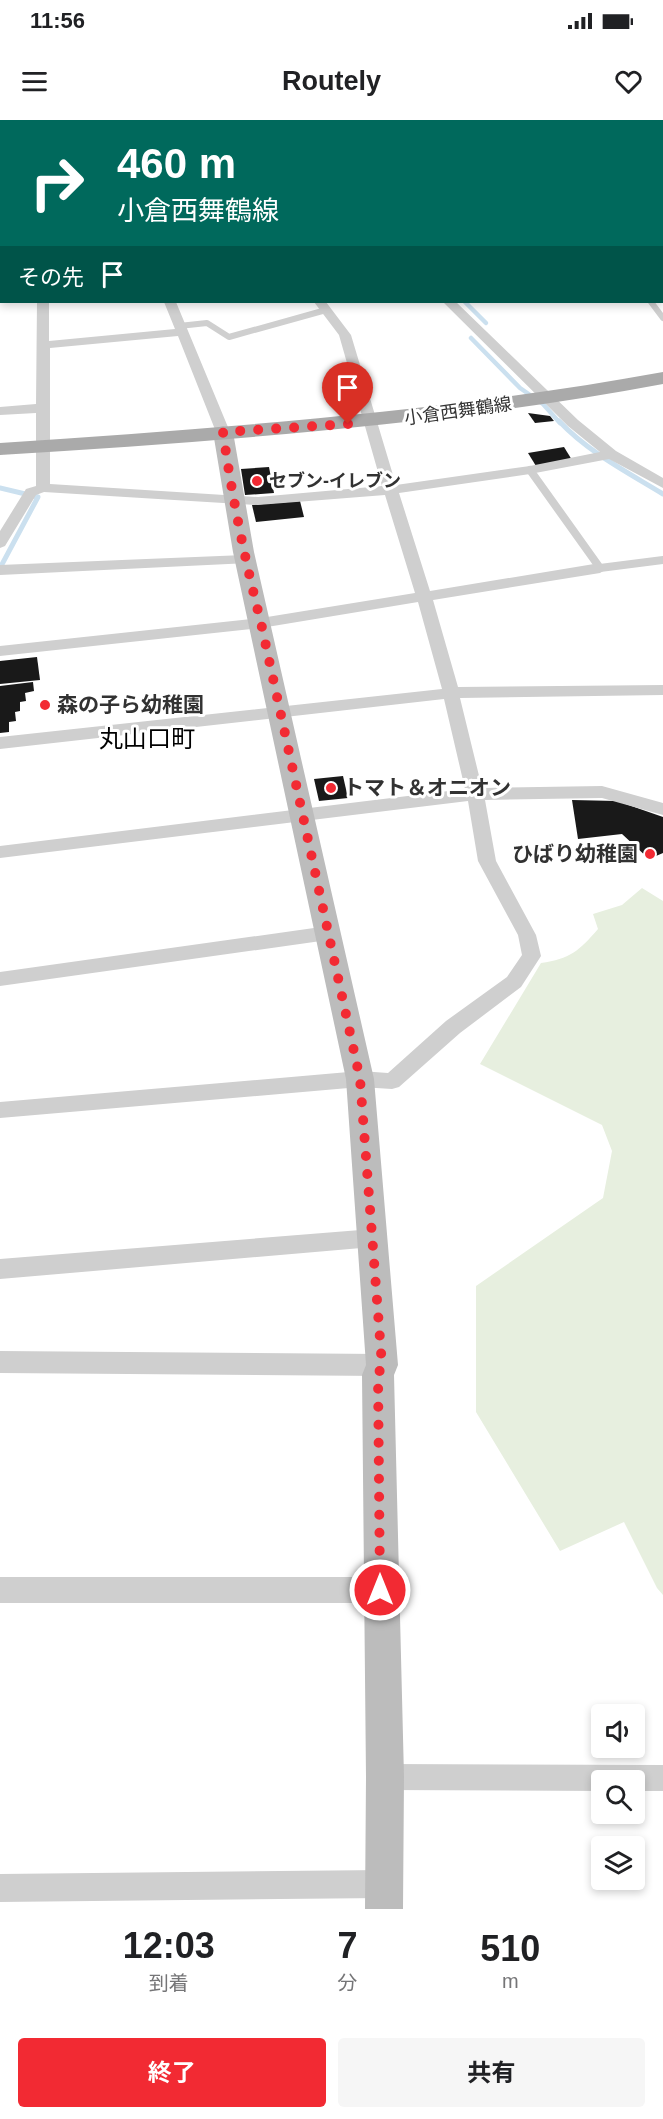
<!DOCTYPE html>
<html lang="ja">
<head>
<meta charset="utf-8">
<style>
  :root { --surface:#fff; --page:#f6f6f6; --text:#202124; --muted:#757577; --accent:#f22a33 }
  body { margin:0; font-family:Arial,"Noto Sans JP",sans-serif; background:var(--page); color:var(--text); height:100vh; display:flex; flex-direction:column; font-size:22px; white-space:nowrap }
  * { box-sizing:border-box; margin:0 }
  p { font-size:20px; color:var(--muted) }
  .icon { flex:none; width:33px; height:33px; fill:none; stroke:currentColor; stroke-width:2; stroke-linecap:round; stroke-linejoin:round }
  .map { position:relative; height:1789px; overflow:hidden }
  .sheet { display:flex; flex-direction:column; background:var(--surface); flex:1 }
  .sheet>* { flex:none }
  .guide { position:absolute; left:0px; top:0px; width:663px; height:183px; box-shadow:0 3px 9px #0003; background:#00695c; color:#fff; overflow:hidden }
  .controls { position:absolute; left:591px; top:1584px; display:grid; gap:12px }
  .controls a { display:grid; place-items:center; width:54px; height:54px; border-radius:6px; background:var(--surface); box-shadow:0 3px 9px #0003; font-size:30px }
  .pin { position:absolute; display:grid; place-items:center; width:51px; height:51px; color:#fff; margin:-62px -26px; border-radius:50% 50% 50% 0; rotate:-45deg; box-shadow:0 0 6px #0007 }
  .pin .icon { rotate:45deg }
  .me { position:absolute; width:66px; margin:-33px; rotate:0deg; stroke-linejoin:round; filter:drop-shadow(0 0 4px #0008) }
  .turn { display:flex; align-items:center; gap:21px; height:126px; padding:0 18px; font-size:27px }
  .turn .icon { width:78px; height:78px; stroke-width:2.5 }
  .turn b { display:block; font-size:42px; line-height:51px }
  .then { display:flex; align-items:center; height:57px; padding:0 18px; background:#0003; gap:12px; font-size:22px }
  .eta { display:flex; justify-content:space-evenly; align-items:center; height:102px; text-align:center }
  .eta b { font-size:36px; font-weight:700; line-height:42px }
  .cta { display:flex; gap:12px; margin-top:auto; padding:12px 18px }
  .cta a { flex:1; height:69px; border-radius:6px; background:var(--accent); color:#fff; font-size:24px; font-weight:700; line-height:69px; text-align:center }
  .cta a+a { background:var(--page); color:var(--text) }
  .status { display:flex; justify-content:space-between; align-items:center; height:42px; padding:0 30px; background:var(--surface); direction:ltr }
  .status svg { height:16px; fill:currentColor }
  header { display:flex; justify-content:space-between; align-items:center; height:78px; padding:0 18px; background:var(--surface); font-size:27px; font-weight:700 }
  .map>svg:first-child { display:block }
</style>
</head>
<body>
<div class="status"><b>11:56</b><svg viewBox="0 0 49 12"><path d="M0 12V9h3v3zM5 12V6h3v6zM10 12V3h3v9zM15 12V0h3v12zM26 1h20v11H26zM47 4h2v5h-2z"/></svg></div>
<header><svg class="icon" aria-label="menu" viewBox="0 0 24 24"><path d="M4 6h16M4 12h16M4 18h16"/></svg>Routely<svg class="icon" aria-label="heart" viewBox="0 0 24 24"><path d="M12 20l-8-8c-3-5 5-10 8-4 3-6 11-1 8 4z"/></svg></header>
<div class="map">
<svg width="663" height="1789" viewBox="0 0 663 1789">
  <rect width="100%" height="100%" fill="#fff"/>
  <!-- green -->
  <path fill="#e7efdf" d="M 642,768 L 663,781 L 663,1475 L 657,1468 L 624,1402 L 560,1431 L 476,1292 L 476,1166 L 603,1078 L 612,1031 L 602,1005 L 480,944 L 541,843 C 570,839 579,831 598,809 L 593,794 L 622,785 Z"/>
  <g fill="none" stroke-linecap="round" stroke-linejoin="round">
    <!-- stream-far1 -->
    <g stroke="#cbe0ef" stroke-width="4.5">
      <polyline points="465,182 486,203"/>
      <polyline points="471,218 520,268 543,284 560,303"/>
    </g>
    <!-- stream -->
    <g stroke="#cbe0ef" stroke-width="5">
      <path d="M 559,301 C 588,332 627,352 663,374"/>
      <polyline points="0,368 38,377 0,448"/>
    </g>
  </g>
  <!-- building -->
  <g fill="#191919">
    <polygon points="528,293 550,296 554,301 535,303"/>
    <polygon points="564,327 572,340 536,346 528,333"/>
    <polygon points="269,347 274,373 245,375 241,349"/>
    <polygon points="300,381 304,397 256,402 252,385"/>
    <polygon points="37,537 40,560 0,564 0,541"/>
    <polygon points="33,562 34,571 25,573 26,581 20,582 20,591 15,592 16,601 9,602 9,612 0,613 0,566"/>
    <polygon points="343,656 348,678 319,681 314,659"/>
    <polygon points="572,680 617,681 663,697 663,733 649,739 622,714 578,719"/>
  </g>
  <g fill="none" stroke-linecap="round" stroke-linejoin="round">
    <!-- lane-far1 -->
    <g stroke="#cfcfcf" stroke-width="6">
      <polyline points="651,182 663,198"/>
      <polyline points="179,206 207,203 229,217 326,190"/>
    </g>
    <!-- lane -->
    <polyline stroke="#cfcfcf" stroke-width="8" points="530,350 600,448 663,440"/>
    <!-- street -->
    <g fill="#cfcfcf" fill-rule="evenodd">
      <rect x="37" y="0" width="10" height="2"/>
      <rect x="137" y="0" width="10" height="2"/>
      <polygon points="244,0 254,0 255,2 244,2"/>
      <polygon points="362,0 372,0 373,2 362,2"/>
      <rect x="469" y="0" width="10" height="2"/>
      <rect x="662" y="28" width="1" height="6"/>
      <rect x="0" y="46" width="2" height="6"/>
      <polygon points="662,115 663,115 663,123 662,122"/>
      <rect x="0" y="161" width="2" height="8"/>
      <polygon points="37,182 49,182 49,221 175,209 164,182 176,182 230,312 223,316 216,312 178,216 50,228 50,364 258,377 382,366 339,215 314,182 326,182 351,215 396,365 530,346 600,332 568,306 443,182 456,182 578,300 616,331 663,358 663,368 609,339 530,354 399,373 430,471 600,443 608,448 600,453 433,480 458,567 663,565 663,575 460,578 482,668 602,666 663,683 663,695 602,678 485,680 496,741 536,815 541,836 521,867 460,913 399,967 392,969 360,967 0,998 0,982 360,951 388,953 446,901 507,857 522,835 518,815 478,741 468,681 0,738 0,726 465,669 444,579 0,629 0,617 442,569 418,482 261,508 0,536 0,526 261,498 415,473 385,375 258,385 44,372 36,375 5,426 0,428 0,411 26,369 36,366 36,293 0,295 0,287 36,284"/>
      <polygon points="244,435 249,437 252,440 249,443 0,455 0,445"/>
      <polygon points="328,806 335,808 337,813 335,818 328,820 0,866 0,852"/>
      <polygon points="373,1109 381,1111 384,1118 381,1125 373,1127 0,1159 0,1139"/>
      <polygon points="0,1231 382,1234 390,1238 393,1245 390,1252 382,1256 0,1253"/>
      <polygon points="0,1457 380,1457 389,1461 393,1470 389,1479 380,1483 0,1483"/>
      <polygon points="385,1644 663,1645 663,1671 634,1671 634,1660 602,1660 602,1671 385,1670 376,1666 372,1657 376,1648"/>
      <polygon points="384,1750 394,1754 398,1764 394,1774 384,1778 0,1782 0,1754"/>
    </g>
    <!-- secondary -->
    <polygon fill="#bcbcbc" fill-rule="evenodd" points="223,306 230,308 233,312 254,432 374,959 398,1245 394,1255 404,1657 403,1789 365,1789 366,1657 362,1255 366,1245 346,959 233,432 213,312 216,308"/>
    <!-- primary -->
    <path fill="#aaa" fill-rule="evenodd" d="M 663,252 L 663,264 C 444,305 222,321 0,335 L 0,323 C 222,308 444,292 663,252 Z"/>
  </g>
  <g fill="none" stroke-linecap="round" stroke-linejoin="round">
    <!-- route -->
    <path stroke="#f22a33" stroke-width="10" stroke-dasharray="0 18" d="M 348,304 L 223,312 C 232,377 245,440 261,503 L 360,959 L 382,1245 L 378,1255 L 380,1470"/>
  </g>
  <!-- markers -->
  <g fill="#f22a33" stroke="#fff" stroke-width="2">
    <circle cx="257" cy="361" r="6"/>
    <circle cx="45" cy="585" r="6"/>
    <circle cx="331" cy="668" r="6"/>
    <circle cx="650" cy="734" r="6"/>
  </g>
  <g text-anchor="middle" stroke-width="6" stroke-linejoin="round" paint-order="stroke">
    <!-- far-street labels -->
    <g font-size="18" fill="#323232" stroke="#fff">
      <text transform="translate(458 291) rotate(-8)" y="6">小倉西舞鶴線</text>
    </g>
    <!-- far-poi labels -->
    <g font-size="18" font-weight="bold" fill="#323232" stroke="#fff" text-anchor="start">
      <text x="269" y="367">セブン-イレブン</text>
    </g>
    <!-- poi labels -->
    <g font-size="21" font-weight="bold" fill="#323232" stroke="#fff" text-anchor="start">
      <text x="57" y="592">森の子ら幼稚園</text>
      <text x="343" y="675">トマト＆オニオン</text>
      <text x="638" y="741" text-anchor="end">ひばり幼稚園</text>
    </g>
    <!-- quarter labels -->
    <g font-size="24" fill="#000" stroke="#fff">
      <text x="147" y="627">丸山口町</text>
    </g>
  </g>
</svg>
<div class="controls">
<a><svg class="icon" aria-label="sound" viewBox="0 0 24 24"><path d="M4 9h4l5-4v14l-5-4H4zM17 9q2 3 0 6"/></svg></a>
<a><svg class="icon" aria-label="search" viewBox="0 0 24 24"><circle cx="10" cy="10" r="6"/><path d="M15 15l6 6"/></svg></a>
<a><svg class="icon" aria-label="layers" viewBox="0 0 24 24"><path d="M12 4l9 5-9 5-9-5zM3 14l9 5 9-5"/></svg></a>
</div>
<div class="pin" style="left:348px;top:304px;background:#d93025"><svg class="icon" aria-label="arrive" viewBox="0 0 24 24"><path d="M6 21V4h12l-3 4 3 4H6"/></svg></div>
<svg class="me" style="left:380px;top:1470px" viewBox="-20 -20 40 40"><circle r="17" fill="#f22a33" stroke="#fff" stroke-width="3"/><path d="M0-11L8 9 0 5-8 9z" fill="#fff"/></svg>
<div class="guide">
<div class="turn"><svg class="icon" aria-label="right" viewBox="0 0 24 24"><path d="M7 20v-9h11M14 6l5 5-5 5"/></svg><div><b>460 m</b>小倉西舞鶴線</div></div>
<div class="then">その先<svg class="icon" aria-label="arrive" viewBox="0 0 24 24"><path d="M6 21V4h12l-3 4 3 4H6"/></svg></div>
</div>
</div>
<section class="sheet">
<div class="eta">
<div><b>12:03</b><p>到着</p></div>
<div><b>7</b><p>分</p></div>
<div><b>510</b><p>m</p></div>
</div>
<div class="cta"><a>終了</a><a>共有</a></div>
</section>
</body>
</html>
